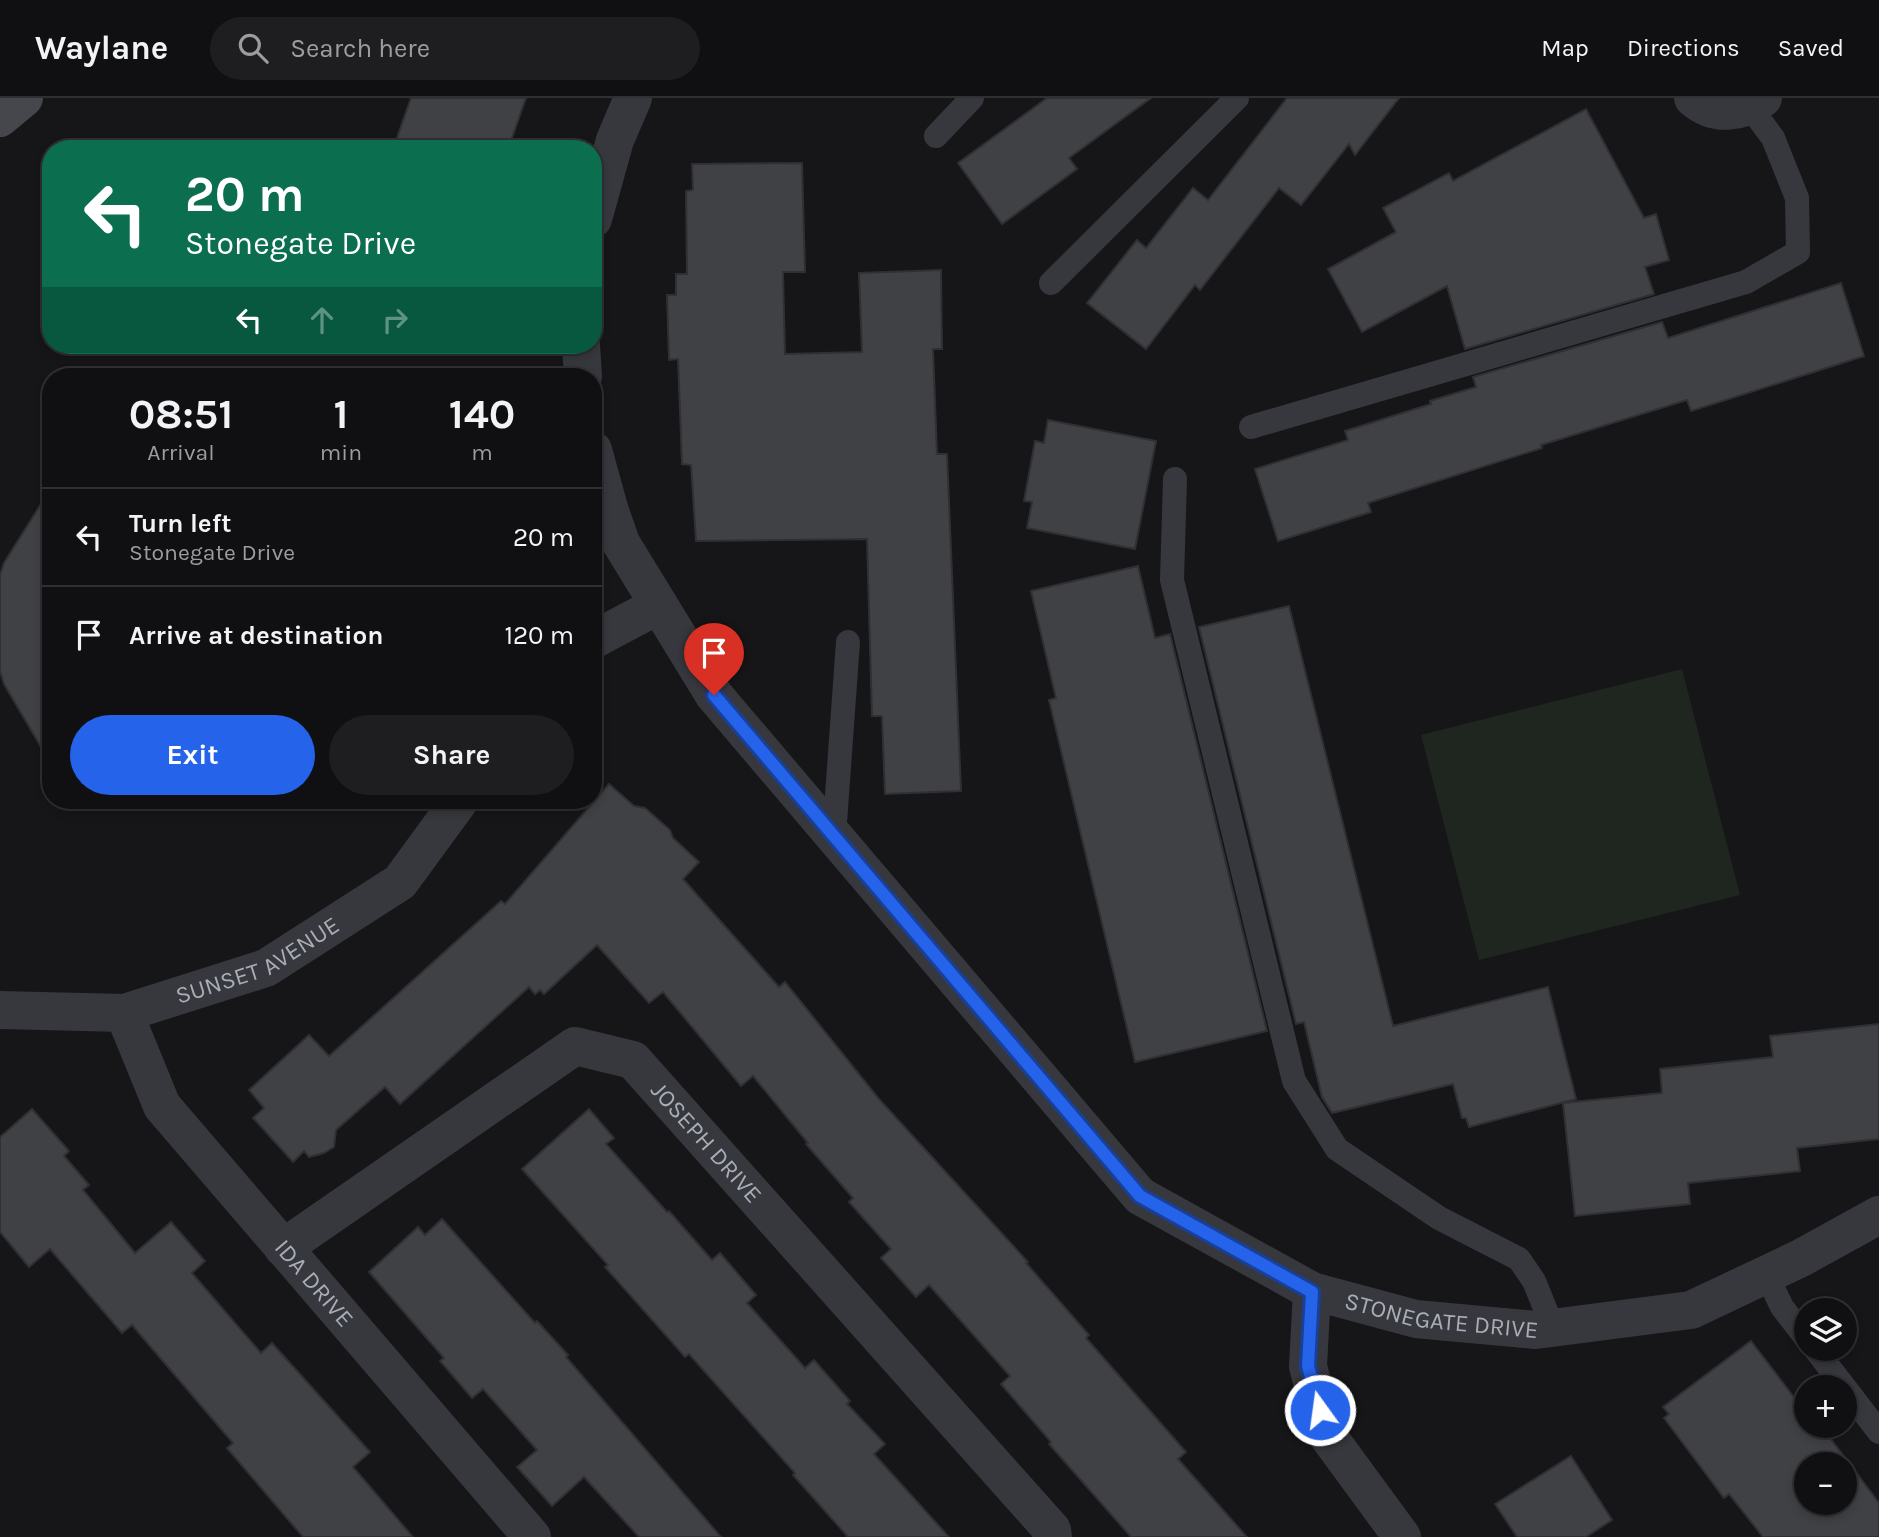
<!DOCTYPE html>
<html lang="en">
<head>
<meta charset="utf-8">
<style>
  :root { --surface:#101012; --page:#1e1e20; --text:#f1f3f6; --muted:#9c9d9f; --line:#303032; --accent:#2563eb }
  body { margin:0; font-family:Karla,sans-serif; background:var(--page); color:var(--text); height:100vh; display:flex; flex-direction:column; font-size:26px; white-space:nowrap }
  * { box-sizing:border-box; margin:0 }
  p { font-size:23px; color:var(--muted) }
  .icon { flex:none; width:38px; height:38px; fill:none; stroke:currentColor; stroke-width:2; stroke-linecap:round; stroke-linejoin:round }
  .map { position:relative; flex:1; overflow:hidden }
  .drawer { position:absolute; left:42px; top:270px; width:560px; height:441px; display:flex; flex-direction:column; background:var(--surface); border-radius:28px; box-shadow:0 4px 10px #0003,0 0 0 2px var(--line) }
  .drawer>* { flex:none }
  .hud { position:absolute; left:42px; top:42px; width:560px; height:214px; border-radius:28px; box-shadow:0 4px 10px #0003,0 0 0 2px var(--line); background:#0b6e4f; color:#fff; overflow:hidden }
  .tools { position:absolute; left:1794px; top:1200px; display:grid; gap:14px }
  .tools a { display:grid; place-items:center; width:63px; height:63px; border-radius:50%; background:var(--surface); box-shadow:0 4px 10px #0003,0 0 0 2px var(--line); font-size:35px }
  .pin { position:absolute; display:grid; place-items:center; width:60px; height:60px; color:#fff; margin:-72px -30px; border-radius:50% 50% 50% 0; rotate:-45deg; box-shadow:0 0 7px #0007 }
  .pin .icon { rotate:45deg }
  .me { position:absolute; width:77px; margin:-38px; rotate:346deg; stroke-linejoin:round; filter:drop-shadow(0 0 5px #0008) }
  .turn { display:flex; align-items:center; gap:24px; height:147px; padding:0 28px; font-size:32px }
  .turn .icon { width:91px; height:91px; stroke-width:2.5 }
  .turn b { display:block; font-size:49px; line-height:60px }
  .lanes { display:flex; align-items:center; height:66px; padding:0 28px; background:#0003; justify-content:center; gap:35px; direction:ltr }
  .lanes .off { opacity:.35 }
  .eta { display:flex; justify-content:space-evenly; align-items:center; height:119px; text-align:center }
  .eta b { font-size:42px; font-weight:700; line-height:49px }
  .action { display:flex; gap:14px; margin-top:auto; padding:14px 28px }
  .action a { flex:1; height:80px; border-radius:42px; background:var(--accent); color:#fff; font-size:28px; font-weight:700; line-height:80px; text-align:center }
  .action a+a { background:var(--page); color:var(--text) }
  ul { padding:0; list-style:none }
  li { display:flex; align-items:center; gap:21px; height:98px; padding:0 28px; border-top:2px solid var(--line) }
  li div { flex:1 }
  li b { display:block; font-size:26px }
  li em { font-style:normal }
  header { display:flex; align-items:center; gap:42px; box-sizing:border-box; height:98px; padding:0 35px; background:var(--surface); border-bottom:2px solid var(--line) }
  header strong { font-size:33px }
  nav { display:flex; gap:38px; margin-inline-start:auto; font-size:24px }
  .search { width:490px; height:63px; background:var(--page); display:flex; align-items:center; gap:18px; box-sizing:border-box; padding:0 24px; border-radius:38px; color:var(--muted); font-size:26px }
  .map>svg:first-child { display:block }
</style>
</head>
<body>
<header>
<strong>Waylane</strong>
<div class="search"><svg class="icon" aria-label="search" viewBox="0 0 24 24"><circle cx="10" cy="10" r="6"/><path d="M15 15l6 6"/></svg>Search here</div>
<nav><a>Map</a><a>Directions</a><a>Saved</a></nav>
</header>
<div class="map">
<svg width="1879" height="1439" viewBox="0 0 1879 1439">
  <rect width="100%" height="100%" fill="#161618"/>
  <!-- green -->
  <polygon fill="#1e261f" points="1682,571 1740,797 1479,862 1421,637"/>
  <!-- building -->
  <g fill="#404145" stroke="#303034" stroke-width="2" fill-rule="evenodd">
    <polygon points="411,0 526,0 508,51 393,51"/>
    <polygon points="1047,0 1151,0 1069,60 1077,71 1002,126 958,65"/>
    <polygon points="1287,0 1399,0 1355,57 1349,46 1301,107 1279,90 1200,192 1195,187 1146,251 1087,205 1137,142 1146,150 1193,90 1208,102"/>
    <polygon points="1586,11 1644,120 1656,116 1669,162 1645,169 1654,196 1465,251 1447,188 1362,234 1328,171 1396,134 1383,110 1449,75 1453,83"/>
    <polygon points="802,65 805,174 783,174 785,256 862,254 859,175 941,172 942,251 933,251 937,356 947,356 961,693 885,696 882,618 872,618 867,441 696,443 691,367 682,366 678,261 669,262 667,197 676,197 676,176 687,176 686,93 693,92 692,66"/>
    <polygon points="1841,185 1864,258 1691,313 1687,302 1541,347 1542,350 1368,405 1371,414 1278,443 1255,371 1348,342 1345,333 1431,306 1430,303 1476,289 1473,279 1662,224 1668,240"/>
    <polygon points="1048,322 1156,343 1135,451 1027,430 1032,404 1024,403 1035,343 1044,345"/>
    <polygon points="51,390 51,666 4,586 0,573 0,477 4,465"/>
    <polygon points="1138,468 1155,540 1170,536 1267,933 1135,964 1049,602 1056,600 1031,493"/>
    <polygon points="1289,508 1393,928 1548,889 1576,1001 1469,1029 1466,1020 1462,1020 1453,986 1332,1015 1322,999 1304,924 1296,926 1199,529"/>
    <polygon points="609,686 634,708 645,710 670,732 673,740 699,764 683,781 779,889 785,884 879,1001 1028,1164 1026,1165 1089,1237 1086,1240 1186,1354 1178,1361 1247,1439 1131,1439 1049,1346 1051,1344 1001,1286 1010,1278 929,1187 916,1199 881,1160 891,1151 849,1104 853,1100 806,1046 808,1045 753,978 741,988 663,894 649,905 597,847 544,896 540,892 535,896 529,889 400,1006 385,989 336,1032 334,1049 324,1055 309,1059 304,1053 293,1064 253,1020 264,1010 249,992 309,937 329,958 501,803 505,806"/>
    <polygon points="1879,926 1879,1041 1797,1050 1800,1073 1688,1085 1690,1106 1575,1118 1563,1005 1662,995 1660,971 1773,959 1770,938"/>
    <polygon points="32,1011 69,1053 64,1058 89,1087 83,1092 135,1155 171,1124 205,1163 192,1175 261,1255 272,1245 370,1354 353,1369 413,1439 303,1439 227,1350 233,1345 132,1227 122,1235 50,1151 29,1169 0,1134 0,1039"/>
    <polygon points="589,1011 614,1040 606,1046 667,1114 669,1113 712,1162 720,1155 756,1197 747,1205 805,1270 814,1262 850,1303 847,1306 885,1346 874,1356 949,1439 848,1439 793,1377 795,1375 689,1256 685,1259 605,1169 608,1167 522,1071"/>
    <polygon points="442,1121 535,1225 537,1223 568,1257 566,1259 721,1439 639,1439 584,1379 552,1408 517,1369 537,1352 483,1291 472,1300 440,1263 444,1260 369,1174 418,1129 425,1137"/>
    <path d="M 1751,1243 L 1806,1315 L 1806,1328 L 1821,1328 L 1879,1405 L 1879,1439 L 1763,1439 L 1729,1396 L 1724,1400 L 1664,1320 L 1669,1316 L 1663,1309 ZM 1806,1367 L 1844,1367 L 1844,1405 L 1806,1405 Z"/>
    <polygon points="1571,1358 1612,1422 1586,1439 1517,1439 1495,1406"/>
  </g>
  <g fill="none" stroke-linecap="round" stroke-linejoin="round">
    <!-- lane -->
    <g stroke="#37383d" stroke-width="24">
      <polyline points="936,38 972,0"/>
      <polyline points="1051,185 1237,0"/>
      <polyline points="1251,329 1746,184 1798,154 1797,100 1773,40 1750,9"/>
      <polyline points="1175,381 1172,482 1294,983 1337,1051 1439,1120 1519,1161 1534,1183 1553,1230"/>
      <polyline points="834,738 848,544"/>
      <polyline points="1766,1176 1782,1209 1806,1240"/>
      <polyline points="1815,1251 1879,1334"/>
    </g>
    <!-- street -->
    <g stroke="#37383d" stroke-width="38">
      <path d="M 1693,0 C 1715,19 1741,15 1763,0"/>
      <polyline points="593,121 615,42 633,0"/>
      <polyline points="581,247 583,278"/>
      <path id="s1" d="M 593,352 L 609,410 L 621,445 L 714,597 L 1140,1098 L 1312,1193 L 1416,1221 L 1536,1232 L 1691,1212 L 1801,1160 L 1879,1117"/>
      <polyline points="593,542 659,507"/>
      <path id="s2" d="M 0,912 L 124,915 L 266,870 L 400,784 L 460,702"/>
      <path id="s3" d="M 124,915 L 162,1008 L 532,1439"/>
      <path id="s4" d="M 283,1150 L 575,948 L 633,962 L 1052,1432 L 1053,1439"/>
      <polyline points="1312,1193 1308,1268 1325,1334 1402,1439"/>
    </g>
    <!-- secondary -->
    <polyline stroke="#45474d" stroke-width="38" points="0,20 24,0"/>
  </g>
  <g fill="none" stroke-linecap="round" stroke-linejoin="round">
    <!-- route casing -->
    <g stroke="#184099" stroke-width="18">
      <polyline id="route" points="714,597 1140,1098 1312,1194 1308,1268 1320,1312"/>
    </g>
    <!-- route -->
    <use href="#route" stroke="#2563eb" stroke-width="12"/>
  </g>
  <g text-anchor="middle" stroke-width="6" stroke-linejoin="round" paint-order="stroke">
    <!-- street labels -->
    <g font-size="24" fill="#a8adb8" stroke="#111113">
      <text dy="8" stroke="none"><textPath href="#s2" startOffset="268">SUNSET AVENUE</textPath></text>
      <text dy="8" stroke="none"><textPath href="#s4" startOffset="525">JOSEPH DRIVE</textPath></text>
      <text dy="8" stroke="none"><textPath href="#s3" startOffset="334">IDA DRIVE</textPath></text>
      <text dy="8" stroke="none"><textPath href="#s1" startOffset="1262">STONEGATE DRIVE</textPath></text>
    </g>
  </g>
</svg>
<div class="tools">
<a><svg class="icon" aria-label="layers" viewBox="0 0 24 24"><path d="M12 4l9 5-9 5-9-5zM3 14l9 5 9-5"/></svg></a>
<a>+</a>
<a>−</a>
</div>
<div class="pin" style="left:714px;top:597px;background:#d93025"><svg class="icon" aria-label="arrive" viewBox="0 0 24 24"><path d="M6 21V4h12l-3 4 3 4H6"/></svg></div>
<svg class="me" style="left:1320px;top:1312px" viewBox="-20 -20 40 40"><circle r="17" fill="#2563eb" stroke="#fff" stroke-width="3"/><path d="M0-11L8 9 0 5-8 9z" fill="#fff"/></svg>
<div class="hud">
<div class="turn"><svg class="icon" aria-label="left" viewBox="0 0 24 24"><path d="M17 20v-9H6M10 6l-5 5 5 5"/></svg><div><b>20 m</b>Stonegate Drive</div></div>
<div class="lanes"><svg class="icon" aria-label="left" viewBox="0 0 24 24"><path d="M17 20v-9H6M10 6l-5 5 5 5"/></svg><svg class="icon off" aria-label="ahead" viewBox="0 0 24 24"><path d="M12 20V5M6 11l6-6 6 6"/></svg><svg class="icon off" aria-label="right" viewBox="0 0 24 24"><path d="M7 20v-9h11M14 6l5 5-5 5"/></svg></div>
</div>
<section class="drawer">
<div class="eta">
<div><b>08:51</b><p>Arrival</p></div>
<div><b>1</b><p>min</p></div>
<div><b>140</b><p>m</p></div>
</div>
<ul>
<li><svg class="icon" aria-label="left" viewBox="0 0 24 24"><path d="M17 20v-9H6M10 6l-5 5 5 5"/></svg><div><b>Turn left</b><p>Stonegate Drive</p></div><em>20 m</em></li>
<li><svg class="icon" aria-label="arrive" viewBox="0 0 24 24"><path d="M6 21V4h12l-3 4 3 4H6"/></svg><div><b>Arrive at destination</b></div><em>120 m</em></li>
</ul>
<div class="action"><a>Exit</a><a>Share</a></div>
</section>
</div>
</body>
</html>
